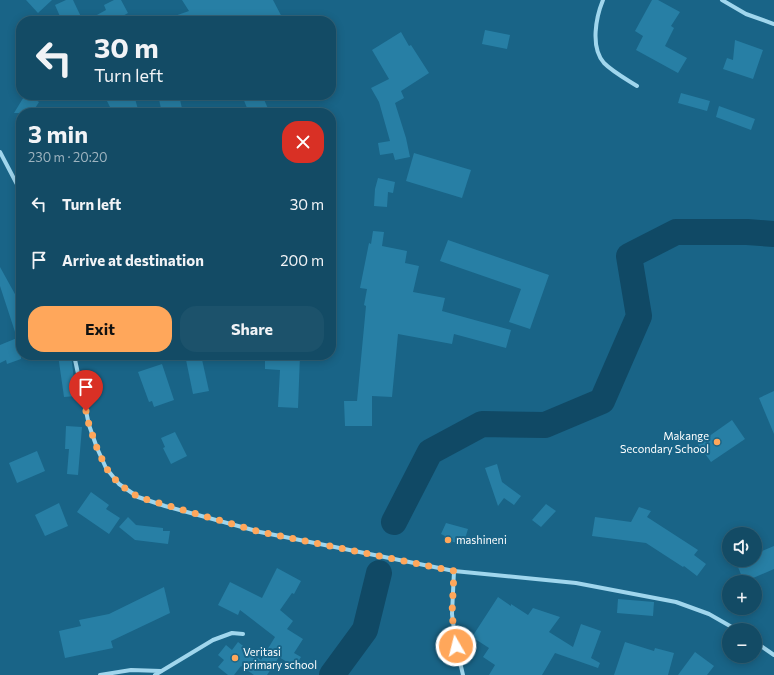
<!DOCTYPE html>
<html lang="en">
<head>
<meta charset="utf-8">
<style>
  :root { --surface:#134b65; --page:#1c526b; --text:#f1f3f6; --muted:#9db3bf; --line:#326379; --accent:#ffa75b }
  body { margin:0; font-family:Commissioner,sans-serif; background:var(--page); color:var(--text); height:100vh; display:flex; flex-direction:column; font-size:15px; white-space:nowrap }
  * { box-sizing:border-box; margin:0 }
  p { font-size:13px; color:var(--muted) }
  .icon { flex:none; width:22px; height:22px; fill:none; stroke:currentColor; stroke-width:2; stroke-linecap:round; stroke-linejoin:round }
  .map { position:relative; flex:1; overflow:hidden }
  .panel { position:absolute; left:16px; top:108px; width:320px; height:252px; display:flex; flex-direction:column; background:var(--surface); border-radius:16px; box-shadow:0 2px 10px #0003,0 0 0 1px var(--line) }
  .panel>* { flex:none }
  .banner { position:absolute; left:16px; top:16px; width:320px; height:84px; border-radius:16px; box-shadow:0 2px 10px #0003,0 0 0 1px var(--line); background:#134b65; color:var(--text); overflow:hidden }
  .buttons { position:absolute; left:722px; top:527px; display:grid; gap:8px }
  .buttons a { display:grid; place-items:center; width:40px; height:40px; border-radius:50%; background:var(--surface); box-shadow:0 2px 10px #0003,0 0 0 1px var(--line); font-size:20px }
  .pin { position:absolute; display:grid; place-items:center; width:34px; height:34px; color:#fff; margin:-41px -17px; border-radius:50% 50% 50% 0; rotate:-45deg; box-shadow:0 0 4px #0007 }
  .pin .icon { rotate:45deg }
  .me { position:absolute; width:44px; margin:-22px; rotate:352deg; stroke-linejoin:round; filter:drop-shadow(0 0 3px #0008) }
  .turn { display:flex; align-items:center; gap:14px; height:84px; padding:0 12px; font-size:18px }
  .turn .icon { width:52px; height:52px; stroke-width:2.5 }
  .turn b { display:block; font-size:28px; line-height:34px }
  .round { display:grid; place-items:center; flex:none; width:42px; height:42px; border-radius:16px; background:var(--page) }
  .head { display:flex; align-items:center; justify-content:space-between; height:68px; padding:0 12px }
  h1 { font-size:24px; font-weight:700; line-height:30px }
  .action { display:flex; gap:8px; margin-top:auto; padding:8px 12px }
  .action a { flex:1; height:46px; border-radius:16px; background:var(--accent); color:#111; font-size:16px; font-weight:700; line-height:46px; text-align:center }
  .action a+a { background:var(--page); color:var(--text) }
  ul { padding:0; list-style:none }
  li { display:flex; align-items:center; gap:12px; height:56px; padding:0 12px }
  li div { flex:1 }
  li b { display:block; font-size:15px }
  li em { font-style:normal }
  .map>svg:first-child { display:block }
</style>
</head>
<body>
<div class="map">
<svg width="774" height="675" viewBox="0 0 774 675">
  <rect width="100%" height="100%" fill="#196487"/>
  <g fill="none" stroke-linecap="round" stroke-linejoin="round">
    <!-- river -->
    <g stroke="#104965" stroke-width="26">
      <polyline points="394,522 430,452 482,424 545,425 602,401 639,316 629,256 676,232 747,232 774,234"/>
      <polyline points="332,675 365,630 379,573"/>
    </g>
  </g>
  <!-- building -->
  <g fill="#277fa5">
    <polygon points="26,0 52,0 38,13"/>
    <polygon points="66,0 73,0 83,21 62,21 55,5"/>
    <polygon points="114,0 121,0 128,13 114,21 86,21 106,10 104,5"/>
    <polygon points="182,0 273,0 284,21 166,21 166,19 189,11"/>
    <polygon points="652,0 658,0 680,12 671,26 674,28 665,46 687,58 678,73 636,50 643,36 635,31"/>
    <polygon points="485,30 510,35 507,49 482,44"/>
    <polygon points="401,32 409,46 411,45 429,73 401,91 404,98 395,103 406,138 410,157 395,160 393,153 380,155 378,143 390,141 379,102 371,88 389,79 372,50"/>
    <polygon points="735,40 763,50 753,79 723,69 727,58 733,60"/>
    <polygon points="681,93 710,101 707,111 678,103"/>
    <polygon points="25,95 28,95 39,102 32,113 14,113"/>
    <polygon points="104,95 134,95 139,113 113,113"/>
    <polygon points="158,95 179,95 183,113 162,113"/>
    <polygon points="250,95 262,95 270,113 249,113 243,98"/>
    <polygon points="719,106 755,119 751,130 716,117"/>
    <polygon points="414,153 471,170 462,198 406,181"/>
    <polygon points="378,178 395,182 393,193 388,192 387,207 374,206 375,189"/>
    <polygon points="373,231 384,232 382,246 407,251 405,263 419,266 413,292 445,298 442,311 511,330 506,348 454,334 452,344 398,334 392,397 372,396 372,426 345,426 344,401 357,401 366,306 364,305 367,289 360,288 369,243 371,244"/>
    <polygon points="448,240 549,275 530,329 509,322 521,289 440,261"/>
    <polygon points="0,267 21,305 21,359 7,364 6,360 0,363 0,345 17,338 0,286"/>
    <polygon points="58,355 71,355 76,396 64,397"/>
    <polygon points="185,355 201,355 209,391 193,394"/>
    <polygon points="265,355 300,355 298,408 278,407 280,370 265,369"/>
    <polygon points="162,364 174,400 154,407 152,401 149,402 138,372"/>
    <polygon points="774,391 774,434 759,398"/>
    <polygon points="732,420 745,439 711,462 698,444"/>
    <polygon points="66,426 82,427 78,475 67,474 69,449 65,449"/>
    <polygon points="175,432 187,456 171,464 163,448 165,447 161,438"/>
    <polygon points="37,451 45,471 17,483 9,463"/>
    <polygon points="497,464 502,482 521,496 514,505 504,498 498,506 485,468"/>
    <polygon points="91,492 109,505 106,509 120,518 109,534 77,512"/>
    <polygon points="59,503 68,526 45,536 35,515"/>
    <polygon points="546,504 556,511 541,527 532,520"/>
    <polygon points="639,507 651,511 647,517 698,550 694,555 706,564 697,576 684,566 683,567 646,543 592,536 595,517 631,522"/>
    <polygon points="128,517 136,525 163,528 163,531 170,531 168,544 135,540 119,527"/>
    <polygon points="446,523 468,529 463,545 444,539 445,536 441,534"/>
    <polygon points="774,546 774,569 744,582 738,567 755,560 755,554"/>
    <polygon points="277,568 301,581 294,594 292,593 280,610 293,621 287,629 303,639 294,653 301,657 295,667 279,657 267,675 254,675 241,666 234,675 228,675 218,667 224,660 218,655 226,645 232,650 238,642 261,660 275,637 240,610 238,615 218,605 230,582 262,598"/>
    <polygon points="164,587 170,613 111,641 113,648 65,658 59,631 81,626 79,620 109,614"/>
    <polygon points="498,597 511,606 511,604 528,615 533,608 560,617 549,632 573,647 581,624 601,631 591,658 600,663 598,668 555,653 542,675 489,675 495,665 483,657 489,648 472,637"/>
    <polygon points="618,599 654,602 653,616 617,613"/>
    <polygon points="625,642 654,651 655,648 674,653 668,675 614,675"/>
    <polygon points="695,652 714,666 707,675 678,675"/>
  </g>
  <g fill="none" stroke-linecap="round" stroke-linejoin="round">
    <!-- street -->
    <g stroke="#a0d6ed" stroke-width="4">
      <path d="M 603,0 C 596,17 590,47 604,63 C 613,72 626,79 637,86"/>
      <polyline points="722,0 746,14 774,24"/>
      <polyline points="0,152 21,192"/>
      <polyline points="74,355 89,425 97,448 106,468 119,484 138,497 165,506 260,532 454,571 576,583 676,602 709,614 737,630"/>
      <polyline points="454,571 452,614 456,645 463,675"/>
      <polyline points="755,642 774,655"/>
      <polyline points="100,675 131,670 161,671"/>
      <polyline points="155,675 213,640 232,633 243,634"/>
    </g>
  </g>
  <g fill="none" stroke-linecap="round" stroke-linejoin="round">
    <!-- route -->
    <polyline stroke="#ffa75b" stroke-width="7" stroke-dasharray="0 12.6" points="86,411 89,425 97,448 106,468 119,484 138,497 260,532 454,571 452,614 456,646"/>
  </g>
  <!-- markers -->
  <g fill="#ffa75b" stroke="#196487" stroke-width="1.5">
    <circle cx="717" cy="442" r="4"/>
    <circle cx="448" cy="540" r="4"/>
    <circle cx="235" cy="658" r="4"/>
  </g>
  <g text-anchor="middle" stroke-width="4" stroke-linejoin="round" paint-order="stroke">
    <!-- poi labels -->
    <g font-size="11" fill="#fff" stroke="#196487" text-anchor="start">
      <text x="709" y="440" text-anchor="end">Makange<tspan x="709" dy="13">Secondary School</tspan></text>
      <text x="456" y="544">mashineni</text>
      <text x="243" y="656">Veritasi<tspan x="243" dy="13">primary school</tspan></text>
    </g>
  </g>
</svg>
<div class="buttons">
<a><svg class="icon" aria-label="sound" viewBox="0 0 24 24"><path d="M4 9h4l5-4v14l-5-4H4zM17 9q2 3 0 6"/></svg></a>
<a>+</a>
<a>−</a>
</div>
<div class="pin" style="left:86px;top:411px;background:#d93025"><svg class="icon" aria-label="arrive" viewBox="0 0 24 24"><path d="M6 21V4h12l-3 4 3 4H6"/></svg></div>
<svg class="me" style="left:456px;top:646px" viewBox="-20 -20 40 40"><circle r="17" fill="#ffa75b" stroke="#fff" stroke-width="3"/><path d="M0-11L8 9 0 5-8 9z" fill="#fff"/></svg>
<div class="banner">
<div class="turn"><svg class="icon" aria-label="left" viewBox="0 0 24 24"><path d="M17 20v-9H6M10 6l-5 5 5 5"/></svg><div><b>30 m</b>Turn left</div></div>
</div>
<section class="panel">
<div class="head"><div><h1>3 min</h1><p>230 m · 20:20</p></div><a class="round" style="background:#d93025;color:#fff"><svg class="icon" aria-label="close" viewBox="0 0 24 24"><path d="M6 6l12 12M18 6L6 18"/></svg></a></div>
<ul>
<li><svg class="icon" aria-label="left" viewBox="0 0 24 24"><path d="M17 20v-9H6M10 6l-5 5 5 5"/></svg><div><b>Turn left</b></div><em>30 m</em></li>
<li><svg class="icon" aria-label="arrive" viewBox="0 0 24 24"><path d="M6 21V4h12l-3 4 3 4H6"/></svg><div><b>Arrive at destination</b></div><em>200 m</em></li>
</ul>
<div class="action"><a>Exit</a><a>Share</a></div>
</section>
</div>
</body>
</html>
